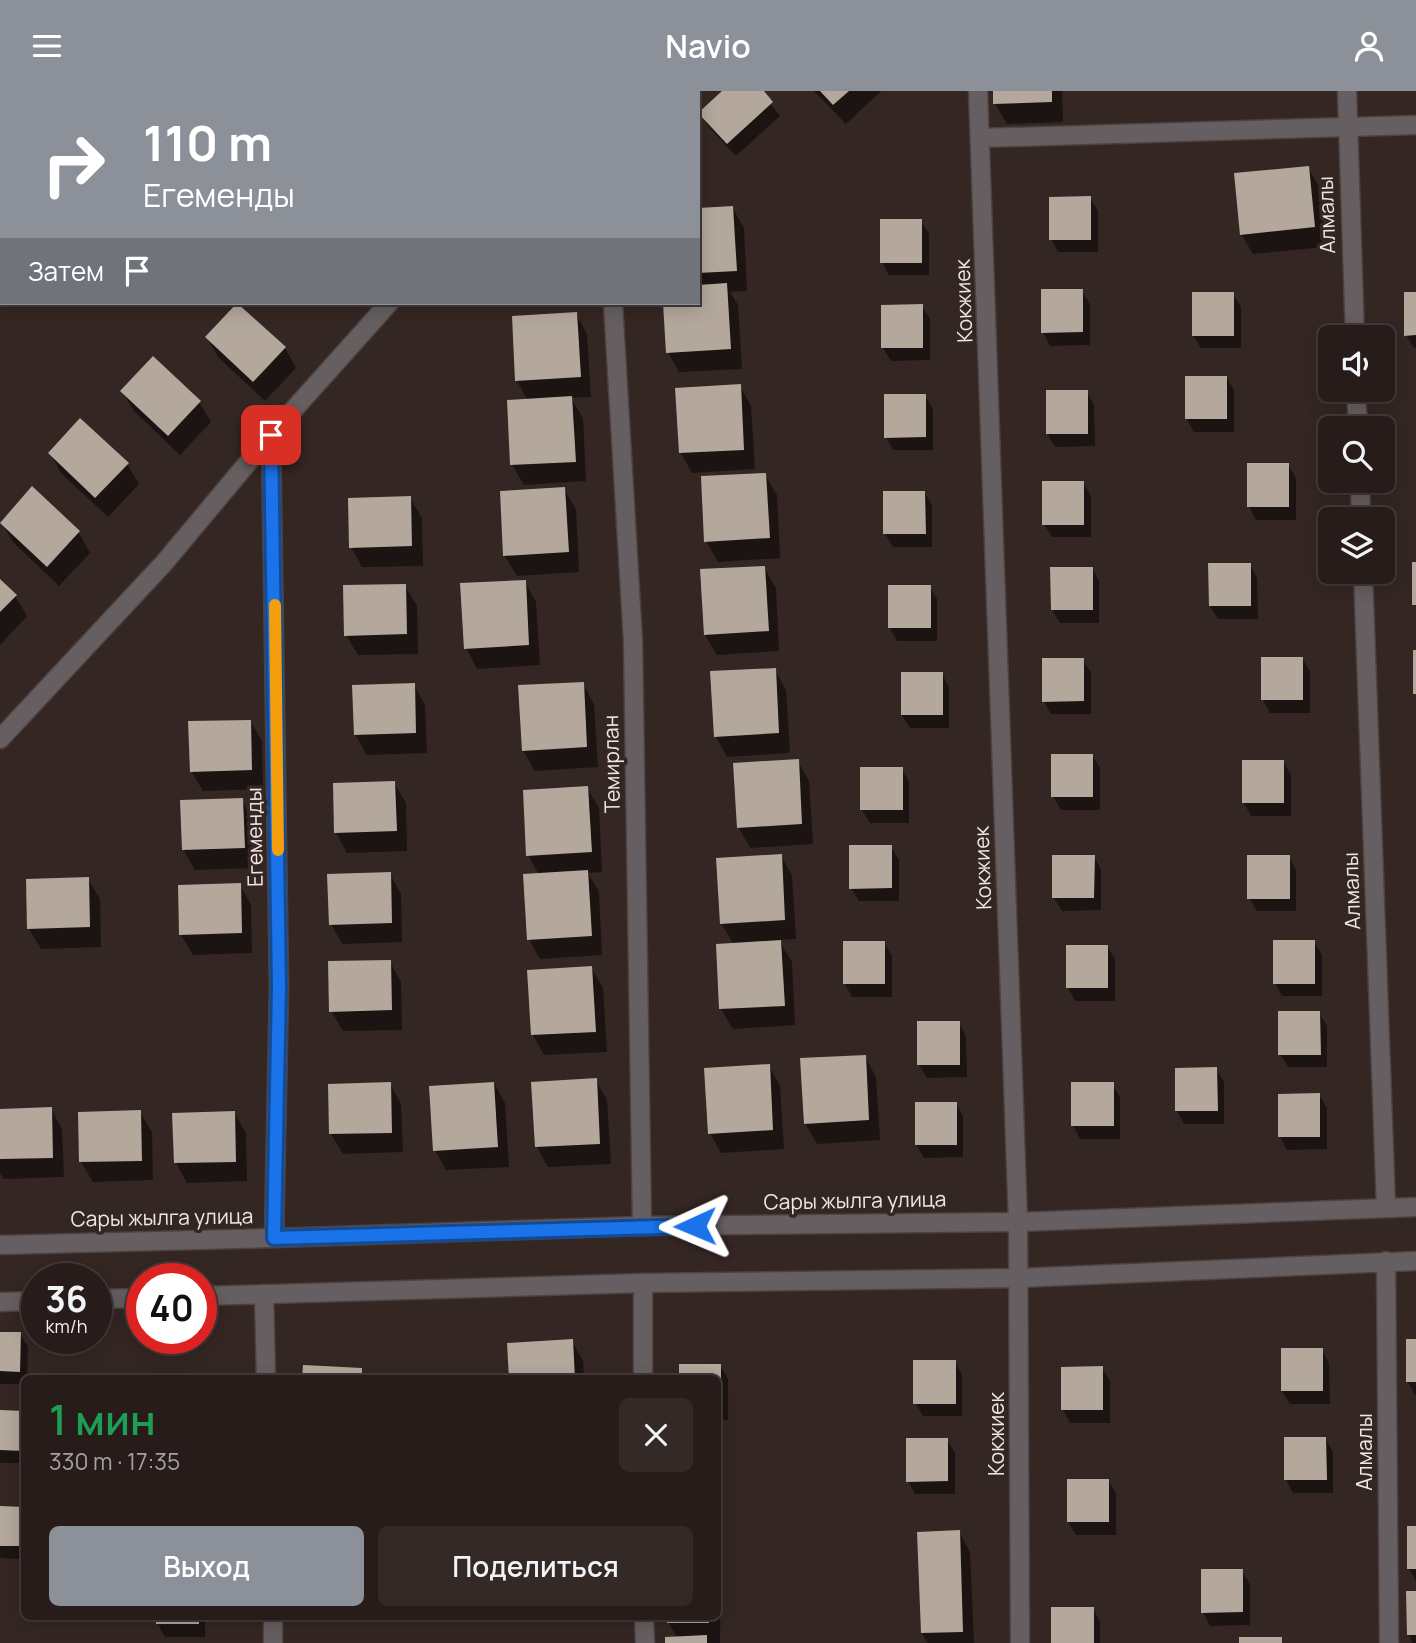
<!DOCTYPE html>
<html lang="ru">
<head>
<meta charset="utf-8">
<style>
  :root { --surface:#271c1a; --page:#332927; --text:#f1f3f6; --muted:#a4a1a2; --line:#433a39; --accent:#8c9099 }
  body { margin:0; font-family:Manrope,sans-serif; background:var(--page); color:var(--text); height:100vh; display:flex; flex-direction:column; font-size:26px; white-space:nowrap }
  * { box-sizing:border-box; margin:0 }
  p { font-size:23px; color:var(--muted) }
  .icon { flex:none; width:38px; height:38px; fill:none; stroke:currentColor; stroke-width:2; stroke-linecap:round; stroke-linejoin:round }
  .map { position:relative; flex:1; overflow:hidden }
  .panel { position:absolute; left:21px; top:1284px; width:700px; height:245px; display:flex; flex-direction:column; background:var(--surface); border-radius:10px; box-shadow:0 4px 18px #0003,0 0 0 2px var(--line) }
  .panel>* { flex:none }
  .hud { position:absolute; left:0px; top:0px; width:700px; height:214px; box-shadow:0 4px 18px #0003,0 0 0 2px var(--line); background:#8c9099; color:#fff; overflow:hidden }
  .tools { position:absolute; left:1318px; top:234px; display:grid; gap:14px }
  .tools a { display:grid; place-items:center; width:77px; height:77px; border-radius:10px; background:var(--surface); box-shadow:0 4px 18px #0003,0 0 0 2px var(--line); font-size:35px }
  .speed { position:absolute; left:21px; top:1172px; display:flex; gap:14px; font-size:35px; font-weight:700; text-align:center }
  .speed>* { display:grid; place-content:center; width:91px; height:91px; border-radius:50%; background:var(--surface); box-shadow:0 4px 18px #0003,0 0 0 2px var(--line); line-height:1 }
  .speed small { font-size:18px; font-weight:400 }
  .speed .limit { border:10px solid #d22; background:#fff; color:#111 }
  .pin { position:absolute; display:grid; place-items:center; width:60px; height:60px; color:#fff; margin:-30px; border-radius:14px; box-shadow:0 4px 10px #0006 }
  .me { position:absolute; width:77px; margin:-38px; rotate:269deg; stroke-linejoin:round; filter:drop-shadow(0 0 5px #0008) }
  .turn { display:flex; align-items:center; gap:24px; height:147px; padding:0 28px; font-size:32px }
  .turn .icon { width:91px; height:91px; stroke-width:2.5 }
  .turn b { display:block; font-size:49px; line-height:60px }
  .then { display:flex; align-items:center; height:66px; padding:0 28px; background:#0003; gap:14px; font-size:26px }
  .round { display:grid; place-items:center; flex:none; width:74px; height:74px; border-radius:10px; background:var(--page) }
  .head { display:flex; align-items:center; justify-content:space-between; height:119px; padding:0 28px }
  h1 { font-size:42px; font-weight:600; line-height:52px; color:#1e9e55 }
  .cta { display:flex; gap:14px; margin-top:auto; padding:14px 28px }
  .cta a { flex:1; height:80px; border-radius:10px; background:var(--accent); color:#fff; font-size:28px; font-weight:600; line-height:80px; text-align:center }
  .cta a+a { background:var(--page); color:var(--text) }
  header { display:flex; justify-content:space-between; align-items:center; height:91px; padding:0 28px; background:var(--accent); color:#fff; font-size:32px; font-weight:600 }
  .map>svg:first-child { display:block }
</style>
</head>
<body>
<header><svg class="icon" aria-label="menu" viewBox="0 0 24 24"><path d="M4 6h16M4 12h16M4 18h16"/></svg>Navio<svg class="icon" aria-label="person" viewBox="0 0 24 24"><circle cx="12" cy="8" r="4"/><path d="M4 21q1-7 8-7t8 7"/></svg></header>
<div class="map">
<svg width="1416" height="1552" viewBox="0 0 1416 1552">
  <rect width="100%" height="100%" fill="#342623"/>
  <!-- shadow -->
  <g fill="#0007">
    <polygon points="124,0 169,0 168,2"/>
    <polygon points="441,0 511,0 513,2 442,2"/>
    <polygon points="725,0 761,0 780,25 736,65 708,35 701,22"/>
    <polygon points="814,0 881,0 846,33"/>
    <polygon points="995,0 1062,0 1063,31 1007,33 995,13"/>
    <polygon points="1308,77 1320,97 1326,156 1253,163 1241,143"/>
    <polygon points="1090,107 1098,120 1098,161 1058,161 1051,148"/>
    <polygon points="732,116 744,137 747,200 730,201 738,214 742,278 679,281 668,261 665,212 698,212 698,118"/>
    <polygon points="2,118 2,189 0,187"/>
    <polygon points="921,130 929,143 929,184 889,184 882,171"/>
    <polygon points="1082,200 1090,213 1090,254 1050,255 1043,241"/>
    <polygon points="1233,203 1241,216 1241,257 1201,257 1193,244"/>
    <polygon points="1416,203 1416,257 1414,257 1406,244"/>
    <polygon points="922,215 930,228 930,269 891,270 883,257"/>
    <polygon points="576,223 587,243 591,306 571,307 583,327 586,390 524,394 512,374 528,310 517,290"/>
    <polygon points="207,247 285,257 296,277 265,310 219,267"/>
    <polygon points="1226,286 1234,299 1234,341 1194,341 1187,328"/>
    <polygon points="740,295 751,315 755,378 692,382 681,362"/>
    <polygon points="122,300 199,311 211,331 180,364 134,320"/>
    <polygon points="1087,301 1094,314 1095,355 1055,356 1047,342"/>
    <polygon points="925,305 933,318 933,359 893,359 886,346"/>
    <polygon points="50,362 127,373 139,393 108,426 61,382"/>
    <polygon points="1288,374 1296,387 1296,429 1256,429 1249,415"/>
    <polygon points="765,384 777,404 780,467 718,471 706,450"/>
    <polygon points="1083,392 1091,405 1091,446 1052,446 1044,433"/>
    <polygon points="564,398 576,418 579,481 517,485 505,465"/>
    <polygon points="924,401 932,414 932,456 893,456 885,443"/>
    <polygon points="410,407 422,427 423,475 362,476 351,456"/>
    <polygon points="1,431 79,442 90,462 59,495 13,451"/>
    <polygon points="1250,474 1257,487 1258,528 1218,528 1210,515"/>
    <polygon points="764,477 776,497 779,560 717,564 705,544"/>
    <polygon points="1092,477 1099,490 1099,532 1060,532 1052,519"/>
    <polygon points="0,490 15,505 27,525 0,554"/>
    <polygon points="525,491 536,511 540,574 477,578 466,557"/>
    <polygon points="405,495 417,515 418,563 358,564 346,544"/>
    <polygon points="929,495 937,508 937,550 897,550 890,537"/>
    <polygon points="1302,567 1310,581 1310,622 1270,622 1263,609"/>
    <polygon points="1083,569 1091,582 1091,623 1051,623 1044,610"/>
    <polygon points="775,579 786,599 790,662 727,666 716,646"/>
    <polygon points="942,583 949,596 949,637 910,637 902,624"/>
    <polygon points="583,593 594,613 598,676 535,680 523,659"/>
    <polygon points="414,594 425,614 427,662 367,664 355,643"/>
    <polygon points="250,630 262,650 263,698 203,700 191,680"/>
    <polygon points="1092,664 1100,677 1100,719 1061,719 1053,705"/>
    <polygon points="798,670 809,690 813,753 750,757 739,737 735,674"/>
    <polygon points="1283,670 1291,684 1291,725 1251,725 1244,712"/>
    <polygon points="902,678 909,691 909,732 870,732 862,719"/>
    <polygon points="394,692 406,712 407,760 347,762 336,742"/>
    <polygon points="587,697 599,717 602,781 588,782 599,801 602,864 540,868 529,848 539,784 528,764"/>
    <polygon points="242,709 254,729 255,777 195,779 183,758"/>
    <polygon points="891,756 899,769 899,810 859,810 851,797"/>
    <polygon points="781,765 792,785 796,848 779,849 792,871 795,934 733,938 721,918 734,854 721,832"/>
    <polygon points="1094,765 1101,779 1101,819 1062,820 1054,807"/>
    <polygon points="1289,766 1296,779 1296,820 1257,820 1249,807"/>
    <polygon points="390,783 401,803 402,851 342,853 331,833"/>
    <polygon points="88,788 100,808 101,856 41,858 29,838"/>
    <polygon points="240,794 251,814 252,862 193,864 181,844"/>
    <polygon points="1314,851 1322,864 1322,905 1282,905 1275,892"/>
    <polygon points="884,852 892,865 892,906 852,906 845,893"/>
    <polygon points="1107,855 1115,868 1115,910 1075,910 1068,897"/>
    <polygon points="390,871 401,891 402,939 343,940 331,920"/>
    <polygon points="591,877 603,897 607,961 544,964 533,944"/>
    <polygon points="1319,922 1327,935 1327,976 1288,976 1280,963"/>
    <polygon points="959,932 966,945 967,986 927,987 919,973"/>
    <polygon points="865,966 876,986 880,1049 817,1053 805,1032"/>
    <polygon points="769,975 780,995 784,1058 721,1062 710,1042"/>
    <polygon points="1216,978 1224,991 1224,1033 1184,1033 1177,1020"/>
    <polygon points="596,989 607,1009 611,1073 548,1076 537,1056"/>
    <polygon points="494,992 505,1012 509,1076 446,1079 435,1059"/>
    <polygon points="390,993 401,1013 403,1061 343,1063 331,1043"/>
    <polygon points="1112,993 1120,1006 1120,1048 1080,1048 1073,1034"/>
    <polygon points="1319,1004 1327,1017 1327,1058 1287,1059 1280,1046"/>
    <polygon points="956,1012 963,1025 963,1066 924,1067 916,1054"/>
    <polygon points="51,1018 62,1038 64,1086 4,1088 0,1082 0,1020"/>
    <polygon points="140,1021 152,1041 153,1089 93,1091 81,1071"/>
    <polygon points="234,1022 246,1042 247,1090 187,1092 176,1072"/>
    <polygon points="0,1243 20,1243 28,1256 27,1288 24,1288 24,1293 0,1293"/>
    <polygon points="572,1250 583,1270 584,1288 511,1288"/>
    <polygon points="1416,1250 1416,1304 1415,1304 1408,1291"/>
    <polygon points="1282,1259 1322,1259 1329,1272 1330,1313 1290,1313 1282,1300"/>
    <polygon points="955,1271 962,1284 962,1325 923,1325 915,1312"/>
    <polygon points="720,1275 728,1288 728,1329 718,1329 718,1288 680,1288"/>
    <polygon points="1102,1277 1110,1290 1110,1332 1070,1332 1063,1319"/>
    <polygon points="0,1321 24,1322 24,1372 0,1372"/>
    <polygon points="1325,1347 1333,1361 1333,1402 1293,1402 1286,1389"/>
    <polygon points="947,1349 955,1362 955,1403 915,1403 908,1390"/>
    <polygon points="718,1351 722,1360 723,1401 718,1401"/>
    <polygon points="1108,1389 1116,1403 1116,1444 1076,1444 1068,1431"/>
    <polygon points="0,1417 24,1417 24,1468 0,1467"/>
    <polygon points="1416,1437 1416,1490 1409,1478"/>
    <polygon points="959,1441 970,1461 974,1552 928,1552 922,1542"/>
    <polygon points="718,1462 721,1468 720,1552 667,1552 677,1547 669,1532 669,1526 718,1526"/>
    <polygon points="1242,1480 1250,1493 1250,1534 1210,1535 1203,1521"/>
    <polygon points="1416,1502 1416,1552 1413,1552 1408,1543"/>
    <polygon points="1093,1518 1100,1531 1100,1552 1053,1552"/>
    <polygon points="158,1526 205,1526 205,1546 165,1546 158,1533"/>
    <polygon points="556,1526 597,1526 597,1529 558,1529"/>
  </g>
  <!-- building -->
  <g fill="#b4a89c">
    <polygon points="722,0 764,0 773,11 727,53 698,22"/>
    <polygon points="820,0 849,0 833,14"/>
    <polygon points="993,0 1052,0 1052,11 993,13"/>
    <polygon points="1309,75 1315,136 1240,144 1234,82"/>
    <polygon points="1091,105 1091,149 1049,149 1049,106"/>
    <polygon points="733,115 737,180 698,182 698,117"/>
    <rect x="880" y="128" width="42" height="44"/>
    <polygon points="727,192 731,258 666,262 663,212 698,212 698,194"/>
    <polygon points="1041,198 1083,198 1083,241 1041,242"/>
    <rect x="1192" y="201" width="42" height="44"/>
    <polygon points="1404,201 1416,201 1416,244 1404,245"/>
    <polygon points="237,212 286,256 253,291 205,246"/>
    <polygon points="923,213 923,257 881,257 881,214"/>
    <polygon points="577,221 581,286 515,290 512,225"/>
    <polygon points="153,265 201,310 168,345 120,300"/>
    <rect x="1185" y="285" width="42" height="43"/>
    <polygon points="741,293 744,359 679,362 675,297"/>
    <rect x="1046" y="299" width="42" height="44"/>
    <polygon points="884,303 926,303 926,346 884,347"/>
    <polygon points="572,305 576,371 510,374 507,309"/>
    <polygon points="80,327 129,372 95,407 48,362"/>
    <rect x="1247" y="372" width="42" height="44"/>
    <polygon points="766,382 770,447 704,451 701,385"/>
    <rect x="1042" y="390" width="42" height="44"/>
    <polygon points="32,395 80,440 47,476 0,432"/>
    <polygon points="565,396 569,461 503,465 500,400"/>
    <polygon points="883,400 925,400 926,443 883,443"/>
    <polygon points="411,405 412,455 349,457 348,407"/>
    <rect x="1412" y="471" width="4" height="43"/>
    <polygon points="1208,472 1251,472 1251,515 1209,515"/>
    <polygon points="765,475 769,540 704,544 700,478"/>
    <polygon points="1050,476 1093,476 1093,519 1051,519"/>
    <polygon points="0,488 17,504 0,521"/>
    <polygon points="526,489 529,554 464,558 460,492"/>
    <polygon points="406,493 407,543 344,545 343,494"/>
    <rect x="888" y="494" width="43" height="43"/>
    <rect x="1413" y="559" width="3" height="44"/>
    <rect x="1261" y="566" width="42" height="43"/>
    <polygon points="1042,567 1084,567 1084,610 1042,611"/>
    <polygon points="776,577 779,642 714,646 710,580"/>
    <rect x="901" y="581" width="42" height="43"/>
    <polygon points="584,591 587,656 522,660 518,594"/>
    <polygon points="415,592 416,642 354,644 352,594"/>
    <polygon points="251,629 252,679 190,681 188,630"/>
    <rect x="1051" y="663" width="42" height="43"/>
    <polygon points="799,668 802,733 737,737 733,672"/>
    <rect x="1242" y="669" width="42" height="43"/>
    <rect x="860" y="676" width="43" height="43"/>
    <polygon points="395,690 397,740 334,742 333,692"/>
    <polygon points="588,695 592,761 526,765 523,699"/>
    <polygon points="243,707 245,757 182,759 180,709"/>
    <polygon points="849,754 892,754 892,797 849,798"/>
    <polygon points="782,763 785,829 720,833 716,767"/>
    <polygon points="1052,764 1095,764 1094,807 1052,807"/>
    <rect x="1247" y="764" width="43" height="44"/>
    <polygon points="588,779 592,845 527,849 523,783"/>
    <polygon points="391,781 392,832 329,834 327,783"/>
    <polygon points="89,786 90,836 27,838 26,788"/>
    <polygon points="241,792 242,842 179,844 178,794"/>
    <polygon points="781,849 785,915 719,918 716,853"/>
    <rect x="1273" y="849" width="42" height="44"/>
    <rect x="843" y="850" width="42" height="43"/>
    <rect x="1066" y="854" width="42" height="43"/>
    <polygon points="391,869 392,919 329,921 328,870"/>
    <polygon points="592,875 596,941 531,944 527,879"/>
    <polygon points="1278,920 1320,920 1321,964 1278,964"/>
    <rect x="917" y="930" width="43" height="44"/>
    <polygon points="866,964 869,1029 804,1033 800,967"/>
    <polygon points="770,973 773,1039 708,1043 704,977"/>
    <polygon points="1217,976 1218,1020 1175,1020 1175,977"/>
    <polygon points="597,987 600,1053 535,1056 531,991"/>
    <polygon points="391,991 392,1042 329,1043 328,993"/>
    <polygon points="494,991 498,1056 433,1060 429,995"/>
    <rect x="1071" y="991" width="43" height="44"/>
    <polygon points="1320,1002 1320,1046 1278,1046 1278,1003"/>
    <rect x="915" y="1011" width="42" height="43"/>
    <polygon points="52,1016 53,1067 0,1068 0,1018"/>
    <polygon points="141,1019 142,1070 79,1071 78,1021"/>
    <polygon points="235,1020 236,1071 174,1072 172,1022"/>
    <polygon points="0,1241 21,1241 20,1281 0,1280"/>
    <polygon points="573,1248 575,1288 509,1288 507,1252"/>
    <rect x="1406" y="1248" width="10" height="43"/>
    <rect x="1281" y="1257" width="42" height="43"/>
    <rect x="913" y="1269" width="43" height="44"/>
    <polygon points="679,1273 721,1273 721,1317 718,1317 718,1288 679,1288"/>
    <polygon points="303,1274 362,1277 362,1288 302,1288"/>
    <polygon points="1103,1275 1103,1319 1061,1319 1061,1276"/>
    <polygon points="0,1319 24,1320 24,1360 0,1359"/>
    <polygon points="1284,1346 1326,1346 1327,1389 1284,1389"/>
    <polygon points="906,1347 948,1347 948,1390 906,1391"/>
    <rect x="1067" y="1388" width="42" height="43"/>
    <polygon points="0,1415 24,1416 24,1455 0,1455"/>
    <rect x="1407" y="1435" width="9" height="43"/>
    <polygon points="960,1439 963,1541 921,1542 917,1441"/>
    <polygon points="1201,1478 1243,1478 1243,1521 1201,1522"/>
    <polygon points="1406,1500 1416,1500 1416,1544 1407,1544"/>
    <rect x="1051" y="1516" width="43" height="36"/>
    <rect x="156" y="1526" width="43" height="7"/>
    <rect x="667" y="1526" width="42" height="6"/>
    <polygon points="707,1544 707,1552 665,1552 665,1546"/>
    <rect x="1239" y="1546" width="43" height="6"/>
  </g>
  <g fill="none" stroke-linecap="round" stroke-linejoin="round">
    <!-- minor casing -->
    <g stroke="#4e413e" stroke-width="21">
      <g id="minor">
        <polyline points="978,0 1018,1131 1020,1552"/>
        <polyline points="1347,0 1355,247"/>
        <polyline points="17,2 18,0"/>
        <polyline points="588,2 590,0"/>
        <polyline points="0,25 2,23"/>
        <polyline points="980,47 1416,34"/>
        <polyline points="613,212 633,550 642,1135"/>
        <polyline points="1356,299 1358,338"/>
        <polyline points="271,344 279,896 274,1147"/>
        <polyline points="1360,390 1361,429"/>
        <polyline points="1363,481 1386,1116"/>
        <polyline points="0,648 164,472 271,344 389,212"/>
        <polyline points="1386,1170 1389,1552"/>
        <polyline points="643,1192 643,1288"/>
        <polyline points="264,1203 266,1288"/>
        <polyline points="273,1526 273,1552"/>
        <polyline points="644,1526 645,1552"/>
      </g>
    </g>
    <!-- tertiary casing -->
    <g stroke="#4e413e" stroke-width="21">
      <g id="tertiary">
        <polyline points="0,1154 274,1147 642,1135 1018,1131 1416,1116"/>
        <polyline points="201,1205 643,1192 1018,1187 1416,1170"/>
        <polyline points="96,1208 142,1207"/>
        <polyline points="0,1211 37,1210"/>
      </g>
    </g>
    <!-- minor -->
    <use href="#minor" stroke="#665f61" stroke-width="18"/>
    <!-- tertiary -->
    <use href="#tertiary" stroke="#665f61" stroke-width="18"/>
  </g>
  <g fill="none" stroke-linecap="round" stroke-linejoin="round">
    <!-- route casing -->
    <g stroke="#114b97" stroke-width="18">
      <polyline id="route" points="271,344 279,896 274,1147 695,1135"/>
    </g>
    <!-- route -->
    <use href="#route" stroke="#1a73e8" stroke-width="12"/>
    <!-- slow -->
    <polyline stroke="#f59e0b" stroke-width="12" points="275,514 278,759"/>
  </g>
  <g text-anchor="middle" stroke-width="7" stroke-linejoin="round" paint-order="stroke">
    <!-- street labels -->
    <g font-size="21" fill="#f0e6e4" stroke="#342623">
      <text transform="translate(1327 124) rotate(-92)" y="7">Алмалы</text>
      <text transform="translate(964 210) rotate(-92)" y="7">Кокжиек</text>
      <text transform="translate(612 673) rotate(-91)" y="7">Темирлан</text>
      <text transform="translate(255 746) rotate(-91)" y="7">Егеменды</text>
      <text transform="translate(983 777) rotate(-92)" y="7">Кокжиек</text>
      <text transform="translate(1352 800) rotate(-92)" y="7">Алмалы</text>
      <text transform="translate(855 1110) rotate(-1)" y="7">Сары жылга улица</text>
      <text transform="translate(162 1127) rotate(-1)" y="7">Сары жылга улица</text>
      <text transform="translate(997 1343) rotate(-90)" y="7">Кокжиек</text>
      <text transform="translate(1365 1361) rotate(-90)" y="7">Алмалы</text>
    </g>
  </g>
</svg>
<div class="tools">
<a><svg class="icon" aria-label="sound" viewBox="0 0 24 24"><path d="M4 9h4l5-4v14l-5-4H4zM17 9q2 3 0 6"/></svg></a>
<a><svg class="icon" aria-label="search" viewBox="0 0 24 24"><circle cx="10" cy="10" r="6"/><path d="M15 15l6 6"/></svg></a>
<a><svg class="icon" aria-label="layers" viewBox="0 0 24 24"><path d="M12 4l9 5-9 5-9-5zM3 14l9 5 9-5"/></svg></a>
</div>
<div class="speed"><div>36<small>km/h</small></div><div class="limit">40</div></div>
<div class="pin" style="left:271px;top:344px;background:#d93025"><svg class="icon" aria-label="arrive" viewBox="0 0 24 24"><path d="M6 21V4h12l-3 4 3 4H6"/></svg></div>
<svg class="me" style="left:695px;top:1135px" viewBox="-20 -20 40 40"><path d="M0-17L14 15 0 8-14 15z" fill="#1a73e8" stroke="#fff" stroke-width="4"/></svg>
<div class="hud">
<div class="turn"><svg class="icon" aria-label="right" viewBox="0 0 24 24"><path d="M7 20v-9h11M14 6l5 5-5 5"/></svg><div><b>110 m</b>Егеменды</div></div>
<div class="then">Затем<svg class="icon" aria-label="arrive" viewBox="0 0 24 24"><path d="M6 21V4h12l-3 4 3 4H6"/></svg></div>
</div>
<section class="panel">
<div class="head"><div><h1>1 мин</h1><p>330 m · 17:35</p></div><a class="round"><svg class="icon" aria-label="close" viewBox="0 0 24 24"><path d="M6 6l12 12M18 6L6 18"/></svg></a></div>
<div class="cta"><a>Выход</a><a>Поделиться</a></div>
</section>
</div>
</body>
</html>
